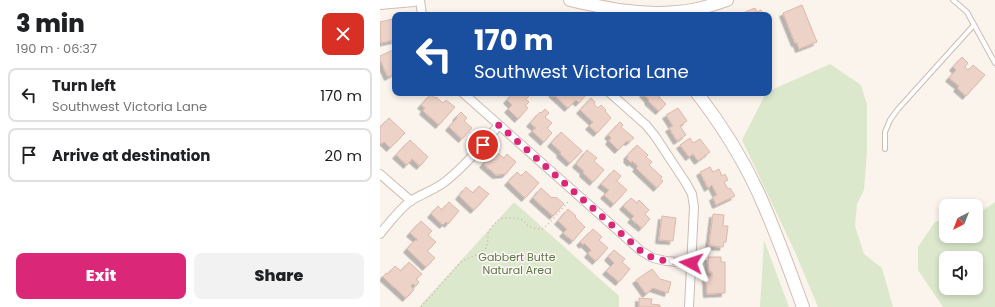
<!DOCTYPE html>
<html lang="en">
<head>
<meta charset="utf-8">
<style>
  :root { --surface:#fff; --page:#f2f2f2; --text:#202124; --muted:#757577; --line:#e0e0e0; --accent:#db2777 }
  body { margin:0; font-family:Poppins,sans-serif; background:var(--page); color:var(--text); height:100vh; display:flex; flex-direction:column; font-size:15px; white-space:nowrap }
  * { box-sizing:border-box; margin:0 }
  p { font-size:13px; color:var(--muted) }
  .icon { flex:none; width:22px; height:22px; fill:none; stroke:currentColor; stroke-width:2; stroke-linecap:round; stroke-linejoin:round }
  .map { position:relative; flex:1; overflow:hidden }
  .details { display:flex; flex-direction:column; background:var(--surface); width:380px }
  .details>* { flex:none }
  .top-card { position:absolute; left:12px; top:12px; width:380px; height:84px; border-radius:8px; box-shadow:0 2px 6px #0003; background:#1a4fa0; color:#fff; overflow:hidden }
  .needle { width:26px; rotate:222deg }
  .buttons { position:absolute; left:559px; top:199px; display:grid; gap:8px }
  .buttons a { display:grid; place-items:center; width:44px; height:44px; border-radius:8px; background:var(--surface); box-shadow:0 2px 6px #0003; font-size:20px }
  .pin { position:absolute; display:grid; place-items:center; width:34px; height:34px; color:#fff; margin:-17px; border:2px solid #fff; border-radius:50%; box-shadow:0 1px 4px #0007 }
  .me { position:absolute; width:44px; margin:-22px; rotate:275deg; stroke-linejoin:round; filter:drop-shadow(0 0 3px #0008) }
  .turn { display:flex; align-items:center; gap:14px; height:84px; padding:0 16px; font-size:18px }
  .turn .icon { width:52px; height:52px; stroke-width:2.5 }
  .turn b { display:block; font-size:28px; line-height:34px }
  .round { display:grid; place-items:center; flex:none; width:42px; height:42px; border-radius:8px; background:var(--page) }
  .headline { display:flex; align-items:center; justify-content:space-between; height:68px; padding:0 16px }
  h1 { font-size:24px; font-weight:800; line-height:30px }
  .action { display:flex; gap:8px; margin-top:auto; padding:8px 16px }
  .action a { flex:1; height:46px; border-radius:8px; background:var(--accent); color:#fff; font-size:16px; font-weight:800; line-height:46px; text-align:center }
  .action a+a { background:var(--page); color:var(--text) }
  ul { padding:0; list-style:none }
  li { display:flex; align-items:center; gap:12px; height:54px; margin:0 8px 6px; padding:0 8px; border:2px solid var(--line); border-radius:8px }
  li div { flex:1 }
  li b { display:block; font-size:15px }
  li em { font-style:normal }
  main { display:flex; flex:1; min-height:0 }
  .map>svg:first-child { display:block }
</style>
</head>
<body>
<main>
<section class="details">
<div class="headline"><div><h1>3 min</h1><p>190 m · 06:37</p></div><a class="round" style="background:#d93025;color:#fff"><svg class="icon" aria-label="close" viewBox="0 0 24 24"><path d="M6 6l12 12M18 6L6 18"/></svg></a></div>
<ul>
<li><svg class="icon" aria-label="left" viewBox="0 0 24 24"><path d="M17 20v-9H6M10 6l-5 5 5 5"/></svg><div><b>Turn left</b><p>Southwest Victoria Lane</p></div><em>170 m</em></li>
<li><svg class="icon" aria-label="arrive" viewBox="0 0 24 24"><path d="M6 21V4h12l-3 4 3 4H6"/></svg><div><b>Arrive at destination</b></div><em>20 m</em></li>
</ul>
<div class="action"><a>Exit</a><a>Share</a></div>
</section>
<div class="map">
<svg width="615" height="307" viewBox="0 0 615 307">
  <defs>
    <filter id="shadow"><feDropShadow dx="-3.5" dy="3.5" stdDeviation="0" flood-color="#0004"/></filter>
  </defs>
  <rect width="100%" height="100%" fill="#fbf4ed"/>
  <!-- green -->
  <g fill="#dbe8cc" fill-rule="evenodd">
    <polygon points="450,64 481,85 487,105 487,151 484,190 477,204 475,226 484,254 502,268 513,307 438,307 415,252 362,140 386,93 389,93 389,91"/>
    <polygon points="134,202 239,296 239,307 39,307"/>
    <path d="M 615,202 L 615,307 L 563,307 L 538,270 L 538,247 L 555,222 L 566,218 L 566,236 L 596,236 L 596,215 ZM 566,258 L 596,258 L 596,288 L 566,288 Z"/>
    <polygon points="384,240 409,307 380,307"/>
  </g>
  <!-- building -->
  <g fill="#edd2c8" stroke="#deb8aa" filter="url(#shadow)">
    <polygon points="422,5 437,42 419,49 417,43 415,43 403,13"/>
    <polygon points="375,8 377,12 381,10 383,15 367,15 365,12"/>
    <polygon points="13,19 14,23 15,23 15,40 1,43 0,22"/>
    <polygon points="15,49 15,73 8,77 0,60 0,56"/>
    <polygon points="582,57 588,63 585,67 588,70 593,65 605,75 586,96 577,88 579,86 569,78 576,70 573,67"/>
    <polygon points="133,93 139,93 141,95 143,93 146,93 149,96 146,99 149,102 145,106 148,108 138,119 128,109 132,105 127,100"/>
    <polygon points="172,93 203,93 206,95 199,103 196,100 188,108"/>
    <polygon points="263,93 282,93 279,97 286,104 279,111 268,101 269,100"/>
    <polygon points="51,94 55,98 56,97 63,103 66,100 75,107 59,125 43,111 45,108 41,105"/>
    <polygon points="211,98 215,102 214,104 218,108 221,105 226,110 225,111 231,118 217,133 209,126 213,122 200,110"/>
    <polygon points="298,108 307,121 300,126 306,135 297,141 289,128 293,126 286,115"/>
    <polygon points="165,109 169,113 165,117 172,123 167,128 172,133 164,142 152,131 156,128 150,123 160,112 161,113"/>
    <polygon points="81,112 87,118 84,121 92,128 82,139 69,127 77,118 76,117"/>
    <polygon points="9,118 25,133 10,148 4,142 1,144 0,143 0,127"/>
    <polygon points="240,122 243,125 241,127 254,138 249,142 247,141 238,150 229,141 231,138 228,135"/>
    <polygon points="181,132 202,151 190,163 180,154 181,152 171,143"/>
    <polygon points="310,138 313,143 320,139 330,152 318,161 313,154 309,157 300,145"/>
    <polygon points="30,140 48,157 40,166 32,159 27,165 16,155"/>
    <polygon points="257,145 268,155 266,157 272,162 269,165 282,177 280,179 283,181 277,188 256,168 258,166 252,161 251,163 247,159 248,157 247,156"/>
    <polygon points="207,150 217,158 214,161 224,170 213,182 203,173 204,171 196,164"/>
    <polygon points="115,151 124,158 127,154 136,162 126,174 116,175 103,164"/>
    <polygon points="330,167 333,172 339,169 342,176 345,174 348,180 344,182 348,189 350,188 355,196 336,205 333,197 337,195 332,185 328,188 320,172"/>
    <polygon points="234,170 241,176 237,181 247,190 234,204 224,195 229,190 221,184"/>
    <polygon points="146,171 159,183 145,198 128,182 137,172 141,176"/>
    <polygon points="99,186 109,194 94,210 79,196 86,187 93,193"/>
    <polygon points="161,188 172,198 173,197 175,198 176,197 184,204 173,216 153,198"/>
    <polygon points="251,198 257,203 259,200 269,210 265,214 270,219 262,228 251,219 254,216 243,206"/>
    <polygon points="69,202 79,211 68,224 66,222 63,225 51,214 58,206 62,210"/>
    <polygon points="188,209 196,216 195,217 205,227 193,241 183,233 187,229 178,221"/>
    <polygon points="333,214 344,215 343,226 348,226 346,242 344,242 343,247 329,246"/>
    <polygon points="282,216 296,218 293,241 279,240"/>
    <polygon points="41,221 52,231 48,235 56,242 47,251 55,258 46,267 27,249 35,240 36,241 37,239 30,233"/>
    <polygon points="213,229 222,237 219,240 228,248 216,261 208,254 211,250 204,243 203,245 200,242"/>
    <polygon points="234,250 245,259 242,262 250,269 239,282 226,271 234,263 228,257"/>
    <polygon points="328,257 341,257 341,262 345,262 345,293 327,294 326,277 332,277 332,272 329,272"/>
    <polygon points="29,262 42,274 36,279 39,282 36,286 33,284 31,286 34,290 26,298 3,277 6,273 8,274 15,266 21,271"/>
    <polygon points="272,269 280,279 291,282 288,293 273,288 266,294 256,280"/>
    <polygon points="259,298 272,299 271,304 280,305 280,307 259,307"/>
  </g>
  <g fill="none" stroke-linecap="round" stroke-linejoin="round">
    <!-- lane casing -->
    <g stroke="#cdbcb4" stroke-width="6">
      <g id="lane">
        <polyline points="573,0 587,12 615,63"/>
        <polyline points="505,149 505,132 510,120 518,109 593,26 594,25"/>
      </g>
    </g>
    <!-- street casing -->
    <g stroke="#cdbcb4" stroke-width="10">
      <g id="street">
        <polyline points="40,0 42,15"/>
        <polyline points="83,93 261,251 273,258 286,261 311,263"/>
        <polyline points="230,93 266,125 275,136 306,183 312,194 314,207 309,307"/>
        <polyline points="0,174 31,201"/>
        <path d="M 0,234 C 9,223 18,211 29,202 C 41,194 55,190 66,181 C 86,165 102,145 119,125"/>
      </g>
    </g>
    <!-- secondary casing -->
    <g stroke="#d2bdb4" stroke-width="14">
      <g id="secondary">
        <path d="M 190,0 C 225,8 261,16 296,12 C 314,11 331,6 347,0"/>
        <polyline points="0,3 34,0"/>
        <path d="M 317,93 C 344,128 368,167 385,208 C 399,240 411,274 423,307"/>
      </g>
    </g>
    <!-- path -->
    <path stroke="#d3b5aa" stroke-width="1.5" stroke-dasharray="1 3" stroke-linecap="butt" d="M 41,307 L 81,262 C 89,257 98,256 105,249 C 109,244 107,239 108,234 C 109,229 115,223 119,220 C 122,218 125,218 128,218 C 132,218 137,218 140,219 C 144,220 145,223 147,225 C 151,227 158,230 162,229 C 167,227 185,205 190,200"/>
    <!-- lane -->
    <use href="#lane" stroke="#fff" stroke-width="4"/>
    <!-- street -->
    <use href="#street" stroke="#fff" stroke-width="8"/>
    <!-- secondary -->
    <use href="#secondary" stroke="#fff" stroke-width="12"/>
  </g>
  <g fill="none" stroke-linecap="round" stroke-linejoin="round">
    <!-- route -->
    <polyline stroke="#db2777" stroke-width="7" stroke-dasharray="0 12.6" points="103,145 119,125 261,251 273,258 286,261 311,263"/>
  </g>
  <g text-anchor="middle" stroke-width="3" stroke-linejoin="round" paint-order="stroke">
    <!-- park labels -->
    <g font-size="11" fill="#5e784b" stroke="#fef8f4">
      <text x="137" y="261">Gabbert Butte<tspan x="137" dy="13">Natural Area</tspan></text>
    </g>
  </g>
</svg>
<div class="buttons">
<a><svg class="needle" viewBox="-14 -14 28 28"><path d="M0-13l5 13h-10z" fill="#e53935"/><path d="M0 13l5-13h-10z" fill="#757577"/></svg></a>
<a><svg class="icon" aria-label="sound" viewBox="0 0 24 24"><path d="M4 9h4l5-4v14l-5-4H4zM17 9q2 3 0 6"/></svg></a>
</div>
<div class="pin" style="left:103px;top:145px;background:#d93025"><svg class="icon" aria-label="arrive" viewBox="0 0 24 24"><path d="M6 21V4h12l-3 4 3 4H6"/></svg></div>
<svg class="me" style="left:311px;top:263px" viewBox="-20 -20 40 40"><path d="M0-17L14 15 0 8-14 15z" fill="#db2777" stroke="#fff" stroke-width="4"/></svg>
<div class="top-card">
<div class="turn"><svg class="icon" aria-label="left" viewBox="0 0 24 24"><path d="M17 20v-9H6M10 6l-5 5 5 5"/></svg><div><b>170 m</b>Southwest Victoria Lane</div></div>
</div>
</div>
</main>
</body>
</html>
